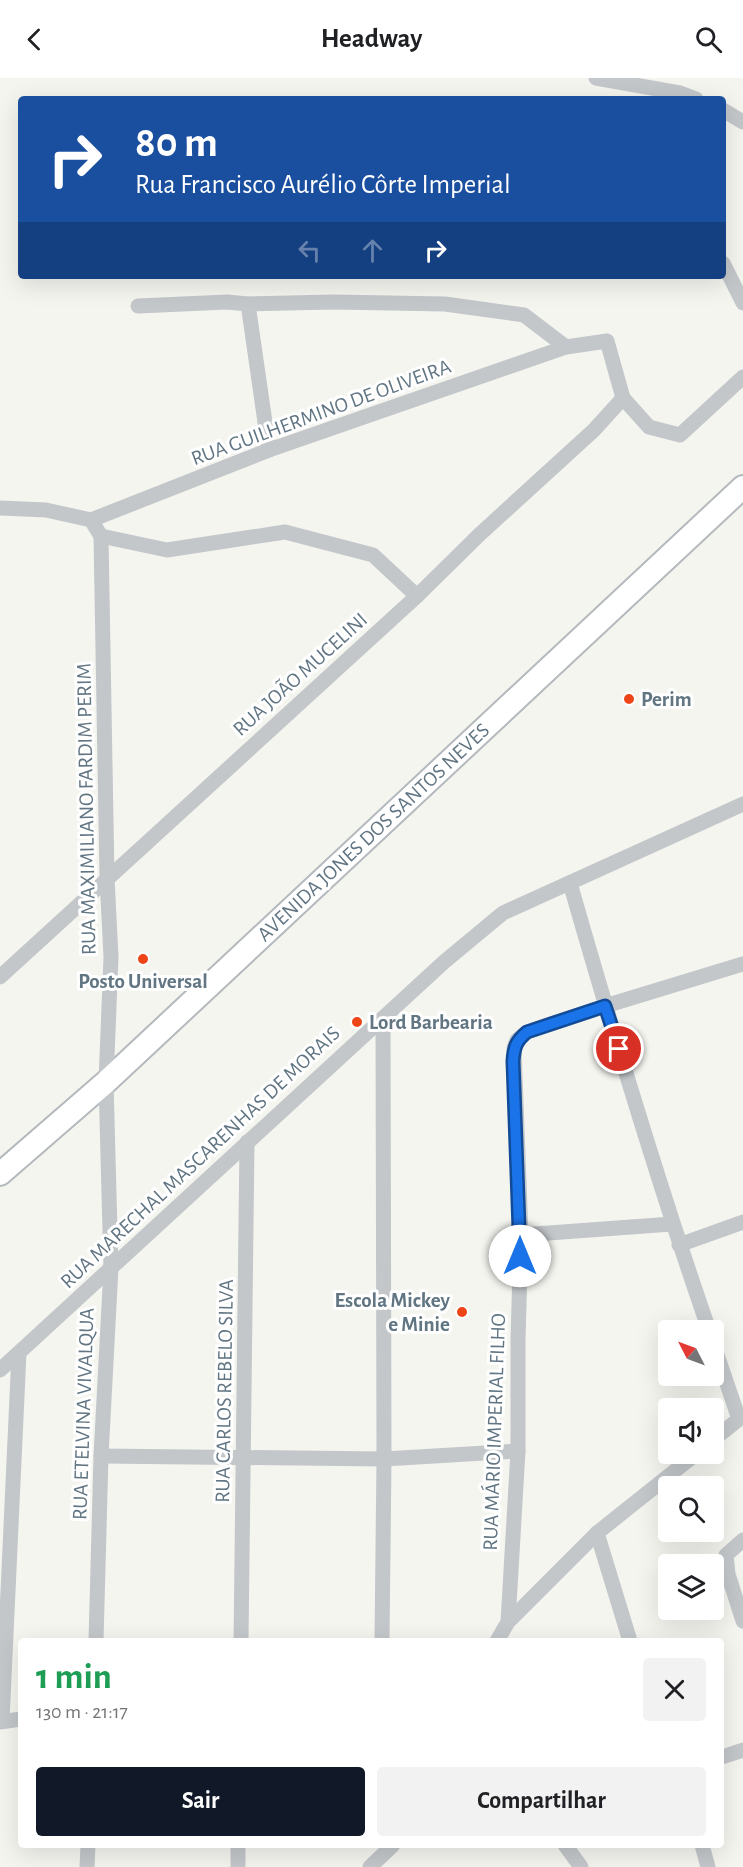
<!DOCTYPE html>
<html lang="pt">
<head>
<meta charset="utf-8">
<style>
  :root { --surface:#fff; --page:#f2f2f2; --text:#202124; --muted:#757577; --accent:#111827 }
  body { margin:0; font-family:"Alegreya Sans",sans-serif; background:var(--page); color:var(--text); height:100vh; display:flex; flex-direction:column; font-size:22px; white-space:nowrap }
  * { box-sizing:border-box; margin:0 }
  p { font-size:20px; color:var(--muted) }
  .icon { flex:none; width:33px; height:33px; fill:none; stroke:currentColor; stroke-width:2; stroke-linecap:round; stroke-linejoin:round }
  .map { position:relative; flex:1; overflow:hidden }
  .side { position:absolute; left:18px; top:1560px; width:706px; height:210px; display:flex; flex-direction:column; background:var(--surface); border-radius:6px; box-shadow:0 6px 24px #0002 }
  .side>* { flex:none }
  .banner { position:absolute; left:18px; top:18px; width:708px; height:183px; border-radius:6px; box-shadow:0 6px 24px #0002; background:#1a4fa0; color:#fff; overflow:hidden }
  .needle { width:39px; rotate:312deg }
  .fabs { position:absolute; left:658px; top:1242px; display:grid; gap:12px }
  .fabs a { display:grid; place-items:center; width:66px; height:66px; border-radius:6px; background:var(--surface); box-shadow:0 6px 24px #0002; font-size:30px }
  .pin { position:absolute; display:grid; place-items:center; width:51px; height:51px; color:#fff; margin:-26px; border:3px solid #fff; border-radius:50%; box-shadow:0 2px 6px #0007 }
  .me { position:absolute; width:66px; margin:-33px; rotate:0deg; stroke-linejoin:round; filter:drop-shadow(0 0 4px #0008) }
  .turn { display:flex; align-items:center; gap:21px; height:126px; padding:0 18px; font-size:27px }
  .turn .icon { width:78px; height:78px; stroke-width:2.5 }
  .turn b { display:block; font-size:42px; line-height:51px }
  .lanes { display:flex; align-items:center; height:57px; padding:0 18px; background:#0003; justify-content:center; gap:30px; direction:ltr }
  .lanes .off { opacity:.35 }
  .round { display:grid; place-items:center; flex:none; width:63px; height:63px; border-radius:6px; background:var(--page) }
  .head { display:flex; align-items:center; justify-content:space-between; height:102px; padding:0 18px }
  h1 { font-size:36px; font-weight:700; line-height:45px; color:#1e9e55 }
  .button { display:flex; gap:12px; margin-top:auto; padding:12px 18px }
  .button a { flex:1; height:69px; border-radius:6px; background:var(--accent); color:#fff; font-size:24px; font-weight:700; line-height:69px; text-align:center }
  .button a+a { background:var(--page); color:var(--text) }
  header { display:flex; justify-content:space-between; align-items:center; height:78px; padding:0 18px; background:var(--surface); font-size:27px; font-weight:700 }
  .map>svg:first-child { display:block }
</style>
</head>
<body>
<header><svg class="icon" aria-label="back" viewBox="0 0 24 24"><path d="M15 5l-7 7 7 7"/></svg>Headway<svg class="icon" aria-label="search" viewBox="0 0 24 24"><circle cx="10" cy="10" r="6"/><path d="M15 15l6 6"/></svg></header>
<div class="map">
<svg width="743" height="1789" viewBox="0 0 743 1789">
  <rect width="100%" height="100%" fill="#f5f5f0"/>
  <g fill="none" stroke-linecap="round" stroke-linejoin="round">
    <!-- secondary casing -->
    <g stroke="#b3b9bd" stroke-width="26">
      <polyline id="secondary" points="0,1096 106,1004 743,409"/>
    </g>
    <!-- minor -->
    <g stroke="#c3c7ca" stroke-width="15">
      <polyline points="596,0 680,15 696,21"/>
      <polyline points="723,32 743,44"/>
      <polyline points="723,185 743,225"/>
      <polyline points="248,226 269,372"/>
      <polyline points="138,228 227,224 248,226 334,224 445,226 524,237 566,269 607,263 623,320 649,349 680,357 743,299"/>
      <polyline points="0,430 46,432 91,442 101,458 167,472 285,454 373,477 417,518"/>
      <polyline points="91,442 269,372 566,269"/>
      <path d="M 570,805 C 613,955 658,1105 709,1252"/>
      <polyline points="0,899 417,518 479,457 594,352 623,320"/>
      <polyline points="521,1157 672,1146"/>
      <polyline points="679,1167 743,1144"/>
      <polyline points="714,1268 739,1341"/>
      <polyline points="0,1292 444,884 503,835 743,726"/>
      <polyline points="714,1361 739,1341"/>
      <polyline points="101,1378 384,1381 518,1373"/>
      <polyline points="597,1455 630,1563"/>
      <polyline points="743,1462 726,1477 728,1496 743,1543"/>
      <polyline points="508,1544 518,1373 518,1261 521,1157 514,970 517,962 527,954 605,928 743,886"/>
      <polyline points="96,1563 101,1378 111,1190 106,1004 111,879 107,800 101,458"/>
      <polyline points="241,1563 247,1064"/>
      <polyline points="382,1563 384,1381 383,940"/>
      <polyline points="497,1563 508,1544 597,1455 696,1376"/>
      <polyline points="2,1643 19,1275"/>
      <polyline points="0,1644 21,1641"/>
      <polyline points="722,1679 743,1672"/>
      <polyline points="565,1767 581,1789"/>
      <polyline points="702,1767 708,1789"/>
      <polyline points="87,1789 88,1767"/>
      <polyline points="238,1789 238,1767"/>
      <polyline points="370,1789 393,1767"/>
    </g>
    <!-- secondary -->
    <use href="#secondary" stroke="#fff" stroke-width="22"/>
  </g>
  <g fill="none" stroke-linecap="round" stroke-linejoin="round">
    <!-- route casing -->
    <g stroke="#114b97" stroke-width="15">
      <path id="route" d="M 520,1178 L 513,983 C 514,969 516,963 527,954 L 605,928 L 619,971"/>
    </g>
    <!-- route -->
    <use href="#route" stroke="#1a73e8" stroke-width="10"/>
  </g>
  <!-- markers -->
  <g fill="#ed4517" stroke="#fff" stroke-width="2">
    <circle cx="629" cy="621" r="6"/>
    <circle cx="143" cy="881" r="6"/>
    <circle cx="357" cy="944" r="6"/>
    <circle cx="462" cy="1234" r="6"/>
  </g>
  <g text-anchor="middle" stroke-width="6" stroke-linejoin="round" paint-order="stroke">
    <!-- street labels -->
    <g font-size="21" fill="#617583" stroke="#fff">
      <text transform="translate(321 334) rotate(-20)" y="7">RUA GUILHERMINO DE OLIVEIRA</text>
      <text transform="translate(300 596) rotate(-42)" y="7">RUA JOÃO MUCELINI</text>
      <text transform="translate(86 731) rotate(-91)" y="7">RUA MAXIMILIANO FARDIM PERIM</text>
      <text transform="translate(373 754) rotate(-43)" y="7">AVENIDA JONES DOS SANTOS NEVES</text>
      <text transform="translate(200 1079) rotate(-43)" y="7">RUA MARECHAL MASCARENHAS DE MORAIS</text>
      <text transform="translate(224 1313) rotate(-89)" y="7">RUA CARLOS REBELO SILVA</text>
      <text transform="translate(83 1336) rotate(-88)" y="7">RUA ETELVINA VIVALQUA</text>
      <text transform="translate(494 1354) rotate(-88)" y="7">RUA MÁRIO IMPERIAL FILHO</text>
    </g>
    <!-- poi labels -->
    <g font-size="21" font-weight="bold" fill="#617583" stroke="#fff" text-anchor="start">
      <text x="641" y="628">Perim</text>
      <text x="143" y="910" text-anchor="middle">Posto Universal</text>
      <text x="369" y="951">Lord Barbearia</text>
      <text x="450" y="1229" text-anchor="end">Escola Mickey<tspan x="450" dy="24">e Minie</tspan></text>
    </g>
  </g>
</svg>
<div class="fabs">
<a><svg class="needle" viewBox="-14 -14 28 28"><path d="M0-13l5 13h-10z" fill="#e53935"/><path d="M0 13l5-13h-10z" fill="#757577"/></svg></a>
<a><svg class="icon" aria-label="sound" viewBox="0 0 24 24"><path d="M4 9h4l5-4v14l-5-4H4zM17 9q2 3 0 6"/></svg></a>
<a><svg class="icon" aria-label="search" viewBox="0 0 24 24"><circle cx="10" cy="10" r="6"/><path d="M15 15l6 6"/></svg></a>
<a><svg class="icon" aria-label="layers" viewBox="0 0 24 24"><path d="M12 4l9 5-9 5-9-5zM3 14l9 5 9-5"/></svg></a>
</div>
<div class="pin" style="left:619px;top:971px;background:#d93025"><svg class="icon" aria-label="arrive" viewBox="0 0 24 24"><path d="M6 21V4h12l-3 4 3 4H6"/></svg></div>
<svg class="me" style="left:520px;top:1178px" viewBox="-20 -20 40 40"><circle r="19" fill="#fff"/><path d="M0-13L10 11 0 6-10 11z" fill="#1a73e8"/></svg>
<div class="banner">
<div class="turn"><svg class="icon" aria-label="right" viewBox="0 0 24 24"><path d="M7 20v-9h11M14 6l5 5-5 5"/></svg><div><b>80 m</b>Rua Francisco Aurélio Côrte Imperial</div></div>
<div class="lanes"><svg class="icon off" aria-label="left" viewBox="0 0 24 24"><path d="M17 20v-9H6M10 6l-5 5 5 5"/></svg><svg class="icon off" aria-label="ahead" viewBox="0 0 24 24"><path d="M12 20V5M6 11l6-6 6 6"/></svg><svg class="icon" aria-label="right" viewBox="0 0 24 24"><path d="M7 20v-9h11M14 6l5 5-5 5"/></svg></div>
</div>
<section class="side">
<div class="head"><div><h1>1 min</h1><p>130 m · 21:17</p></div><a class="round"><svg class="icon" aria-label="close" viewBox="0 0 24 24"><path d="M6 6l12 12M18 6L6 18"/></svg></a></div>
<div class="button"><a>Sair</a><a>Compartilhar</a></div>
</section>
</div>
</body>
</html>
